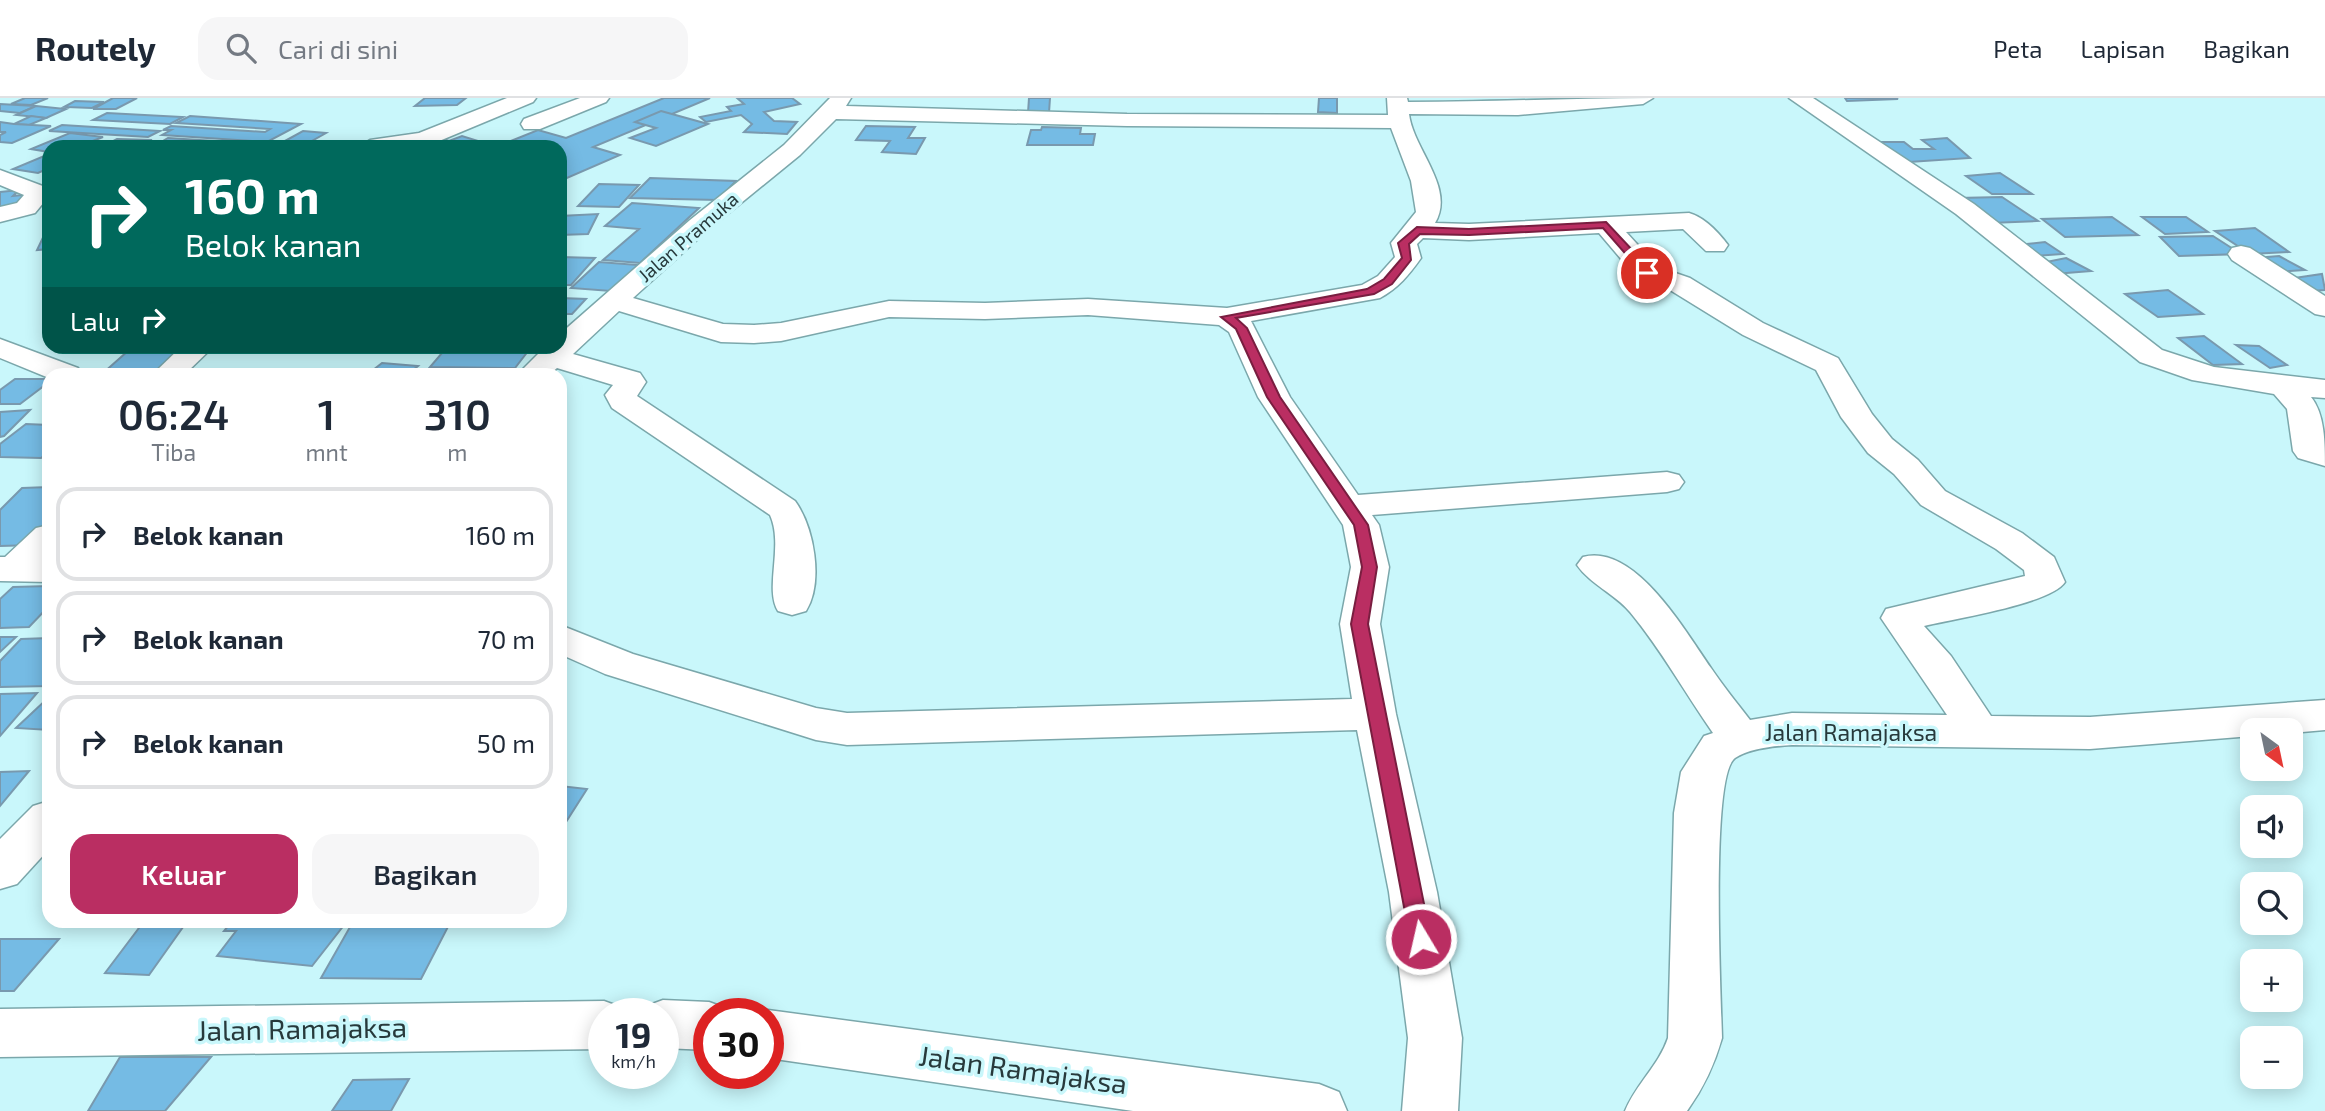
<!DOCTYPE html>
<html lang="id">
<head>
<meta charset="utf-8">
<style>
  :root { --surface:#fff; --page:#f6f6f7; --text:#1f2937; --muted:#747a83; --line:#e0e1e3; --accent:#ba2e62 }
  body { margin:0; font-family:"Exo 2",sans-serif; background:var(--page); color:var(--text); height:100vh; display:flex; flex-direction:column; font-size:26px; white-space:nowrap }
  * { box-sizing:border-box; margin:0 }
  p { font-size:23px; color:var(--muted) }
  .icon { flex:none; width:38px; height:38px; fill:none; stroke:currentColor; stroke-width:2; stroke-linecap:round; stroke-linejoin:round }
  .map { position:relative; flex:1; overflow:hidden }
  .sheet { position:absolute; left:42px; top:270px; width:525px; height:560px; display:flex; flex-direction:column; background:var(--surface); border-radius:21px; box-shadow:0 4px 18px #0003 }
  .sheet>* { flex:none }
  .top-card { position:absolute; left:42px; top:42px; width:525px; height:214px; border-radius:21px; box-shadow:0 4px 18px #0003; background:#00695c; color:#fff; overflow:hidden }
  .needle { width:46px; rotate:147deg }
  .buttons { position:absolute; left:2240px; top:620px; display:grid; gap:14px }
  .buttons a { display:grid; place-items:center; width:63px; height:63px; border-radius:14px; background:var(--surface); box-shadow:0 4px 18px #0003; font-size:35px }
  .speed { position:absolute; left:588px; top:900px; display:flex; gap:14px; font-size:35px; font-weight:700; text-align:center }
  .speed>* { display:grid; place-content:center; width:91px; height:91px; border-radius:50%; background:var(--surface); box-shadow:0 4px 18px #0003; line-height:1 }
  .speed small { font-size:18px; font-weight:400 }
  .speed .limit { border:10px solid #d22; background:#fff; color:#111 }
  .pin { position:absolute; display:grid; place-items:center; width:60px; height:60px; color:#fff; margin:-30px; border:4px solid #fff; border-radius:50%; box-shadow:0 2px 7px #0007 }
  .me { position:absolute; width:77px; margin:-38px; rotate:351deg; stroke-linejoin:round; filter:drop-shadow(0 0 5px #0008) }
  .turn { display:flex; align-items:center; gap:24px; height:147px; padding:0 28px; font-size:32px }
  .turn .icon { width:91px; height:91px; stroke-width:2.5 }
  .turn b { display:block; font-size:49px; line-height:60px }
  .then { display:flex; align-items:center; height:66px; padding:0 28px; background:#0003; gap:14px; font-size:26px }
  .eta { display:flex; justify-content:space-evenly; align-items:center; height:119px; text-align:center }
  .eta b { font-size:42px; font-weight:600; line-height:49px }
  .button { display:flex; gap:14px; margin-top:auto; padding:14px 28px }
  .button a { flex:1; height:80px; border-radius:21px; background:var(--accent); color:#fff; font-size:28px; font-weight:600; line-height:80px; text-align:center }
  .button a+a { background:var(--page); color:var(--text) }
  ul { padding:0; list-style:none }
  li { display:flex; align-items:center; gap:21px; height:94px; margin:0 14px 10px; padding:0 14px; border:4px solid var(--line); border-radius:21px }
  li div { flex:1 }
  li b { display:block; font-size:26px }
  li em { font-style:normal }
  header { display:flex; align-items:center; gap:42px; box-sizing:border-box; height:98px; padding:0 35px; background:var(--surface); border-bottom:2px solid var(--line) }
  header strong { font-size:33px }
  nav { display:flex; gap:38px; margin-inline-start:auto; font-size:24px }
  .search { width:490px; height:63px; background:var(--page); display:flex; align-items:center; gap:18px; box-sizing:border-box; padding:0 24px; border-radius:21px; color:var(--muted); font-size:26px }
  .map>svg:first-child { display:block }
</style>
</head>
<body>
<header>
<strong>Routely</strong>
<div class="search"><svg class="icon" aria-label="search" viewBox="0 0 24 24"><circle cx="10" cy="10" r="6"/><path d="M15 15l6 6"/></svg>Cari di sini</div>
<nav><a>Peta</a><a>Lapisan</a><a>Bagikan</a></nav>
</header>
<div class="map">
<svg width="2325" height="1013" viewBox="0 0 2325 1013">
  <rect width="100%" height="100%" fill="#c9f7fb"/>
  <!-- building -->
  <g fill="#75bbe4" stroke="#7999ae" stroke-width="2">
    <polygon points="25,0 48,0 31,7 11,6"/>
    <polygon points="113,0 137,0 116,11 93,11"/>
    <polygon points="425,0 466,0 457,7 415,8"/>
    <polygon points="664,0 710,0 593,49 620,57 560,83 560,49 496,49 538,32 566,40"/>
    <polygon points="737,0 792,0 800,6 764,14 774,23 797,24 787,36 744,34 752,26 741,17 706,24 700,19 731,13 727,9 744,6"/>
    <polygon points="1029,0 1050,0 1049,15 1028,15"/>
    <polygon points="1319,0 1337,0 1337,15 1318,14"/>
    <polygon points="1845,0 1896,0 1898,1 1847,3"/>
    <polygon points="75,3 104,4 92,10 64,9"/>
    <polygon points="0,6 36,8 20,15 0,13"/>
    <polygon points="36,8 66,11 46,20 16,17"/>
    <polygon points="661,13 708,26 656,48 630,40 656,30 635,24"/>
    <polygon points="107,15 183,19 170,26 93,22"/>
    <polygon points="31,18 46,20 29,27 14,26"/>
    <polygon points="190,18 301,26 267,44 162,37 171,32 163,32 171,28 265,34 270,31 176,25"/>
    <polygon points="0,24 14,26 51,28 12,45 0,44 0,37 6,34 0,34"/>
    <polygon points="62,27 160,33 148,39 49,33"/>
    <polygon points="866,28 915,29 908,40 925,40 916,56 882,54 890,43 856,42"/>
    <polygon points="1042,29 1081,30 1080,36 1095,36 1093,47 1027,47 1031,32 1041,32"/>
    <polygon points="303,33 326,35 301,49 274,49"/>
    <polygon points="70,35 103,39 85,46 49,49 49,54 31,51"/>
    <polygon points="435,38 449,43 462,38 475,42 456,49 415,49"/>
    <polygon points="168,40 216,43 206,49 167,49 172,47 158,46"/>
    <polygon points="1947,40 1970,60 1909,64 1878,44 1904,44 1913,51 1934,51 1922,42"/>
    <polygon points="117,41 152,42 148,44 157,45 149,49 102,49"/>
    <polygon points="49,56 49,70 38,75 13,71"/>
    <polygon points="2000,75 2032,96 1992,96 1966,78"/>
    <polygon points="650,80 736,83 718,102 630,100"/>
    <polygon points="599,86 639,87 619,109 578,108"/>
    <polygon points="19,92 13,98 32,96 16,112 0,114 0,94"/>
    <polygon points="2002,99 2038,123 1990,125 1959,100"/>
    <polygon points="632,105 699,110 640,165 603,162 639,131 605,128"/>
    <polygon points="598,116 588,136 560,137 560,118"/>
    <polygon points="2112,119 2138,137 2065,139 2042,121"/>
    <polygon points="2142,119 2186,119 2208,134 2165,136"/>
    <polygon points="49,127 49,151 37,152"/>
    <polygon points="2255,130 2289,154 2250,156 2215,133"/>
    <polygon points="2213,138 2241,156 2179,158 2160,139"/>
    <polygon points="2045,144 2063,156 2034,158 2017,147"/>
    <polygon points="2279,158 2305,172 2276,174 2254,160"/>
    <polygon points="560,159 595,160 571,187 560,187"/>
    <polygon points="2066,160 2091,173 2054,176 2041,165"/>
    <polygon points="599,164 638,167 611,193 571,190"/>
    <polygon points="2322,176 2325,192 2311,193 2287,181"/>
    <polygon points="2168,192 2203,216 2158,219 2125,196"/>
    <polygon points="560,200 586,201 572,216 560,216"/>
    <polygon points="2204,238 2242,266 2213,267 2178,240"/>
    <polygon points="2236,247 2259,248 2287,267 2270,270"/>
    <polygon points="448,248 532,248 515,270 430,269"/>
    <polygon points="188,250 161,276 102,276 129,252"/>
    <polygon points="382,265 418,268 408,276 368,276"/>
    <polygon points="423,272 490,276 418,276"/>
    <polygon points="15,281 49,281 49,284 20,306 0,306 0,292"/>
    <polygon points="30,312 4,338 0,339 0,314"/>
    <polygon points="26,326 49,327 49,354 41,360 0,359 0,346"/>
    <polygon points="49,389 49,431 34,447 0,448 0,412 22,390"/>
    <polygon points="49,488 49,508 29,529 0,530 0,501 13,489"/>
    <polygon points="0,539 16,539 0,554"/>
    <polygon points="49,540 49,588 0,589 0,563 21,541"/>
    <polygon points="37,595 0,638 0,596"/>
    <polygon points="49,599 49,632 16,630"/>
    <polygon points="29,673 0,708 0,674"/>
    <polygon points="560,688 587,691 566,724 560,724"/>
    <polygon points="145,822 188,822 149,877 105,875"/>
    <polygon points="233,822 348,822 312,868 217,858 236,833 224,833"/>
    <polygon points="354,822 437,822 451,823 421,881 321,880"/>
    <polygon points="0,841 59,841 14,893 0,893"/>
    <polygon points="120,959 211,959 165,1013 88,1013"/>
    <polygon points="409,981 391,1013 332,1013 353,982"/>
  </g>
  <g fill="none" stroke-linecap="round" stroke-linejoin="round">
    <!-- minor casing -->
    <g stroke="#7ba7ab" stroke-width="3">
      <g id="minor">
        <polygon points="507,0 536,0 533,4 432,46 415,49 359,49 370,42 419,35"/>
        <polygon points="580,0 609,0 606,4 540,31 524,31 521,26 524,21"/>
        <path d="M 830,0 L 851,0 L 846,8 L 1127,16 L 1388,17 L 1387,0 L 1407,0 L 1408,4 C 1490,4 1571,0 1653,0 L 1643,6 L 1518,17 L 1409,16 C 1413,51 1456,90 1435,125 L 1469,126 L 1689,115 C 1704,119 1719,135 1728,147 L 1724,153 L 1706,153 L 1683,131 L 1626,134 L 1658,169 L 1690,180 L 1763,225 L 1838,260 L 1872,316 L 1892,341 L 1918,362 L 1945,393 L 2022,435 L 2054,459 L 2065,484 C 2051,506 1953,521 1924,528 L 1951,558 L 1991,618 L 2090,619 L 2325,602 L 2325,632 L 2291,635 L 2291,632 L 2252,632 L 2252,638 L 2090,651 L 1792,647 C 1775,648 1750,650 1735,660 C 1710,678 1721,899 1722,940 C 1714,968 1704,989 1687,1013 L 1625,1013 C 1636,986 1659,967 1668,940 L 1674,715 L 1681,674 L 1704,638 L 1713,635 C 1685,595 1661,551 1630,514 C 1615,496 1590,486 1577,467 L 1583,459 C 1635,445 1685,533 1711,570 C 1723,588 1737,605 1750,622 L 1792,615 L 1947,617 L 1881,520 L 1886,511 L 2025,478 L 2024,472 L 1996,451 L 1921,407 L 1894,376 L 1868,355 L 1841,319 L 1816,272 L 1743,237 L 1670,192 L 1638,181 L 1599,135 L 1469,142 L 1423,140 L 1417,146 L 1421,160 C 1409,177 1398,190 1380,200 L 1251,223 L 1290,299 L 1358,397 L 1667,374 L 1679,377 L 1684,384 L 1679,391 L 1667,394 L 1372,417 L 1379,427 L 1389,469 L 1380,526 L 1396,616 L 1437,794 L 1462,940 L 1458,1013 L 1402,1013 L 1408,940 L 1389,794 L 1357,632 L 847,647 L 816,642 L 605,576 L 560,556 L 560,527 L 633,556 L 816,610 L 847,615 L 1352,601 L 1340,526 L 1351,469 L 1343,427 L 1258,299 L 1229,234 L 1219,227 L 1088,217 L 985,221 L 889,219 L 781,243 L 754,245 L 721,244 L 619,213 L 573,256 L 640,275 L 646,284 L 637,298 L 795,403 C 814,429 824,484 806,513 L 792,517 L 778,513 C 764,490 784,448 770,417 L 612,310 L 605,297 L 613,287 L 557,270 L 550,276 L 518,276 L 546,248 L 560,248 L 560,236 L 690,122 L 784,47 ZM 836,21 L 1127,28 L 1391,30 L 1411,83 L 1416,114 L 1391,145 L 1395,159 L 1378,178 L 1362,187 L 1227,210 L 1088,201 L 985,205 L 889,203 L 781,225 L 754,227 L 723,226 L 633,200 L 708,132 L 800,57 Z"/>
        <path d="M 1789,0 L 1813,0 L 1974,106 L 2162,252 L 2214,269 L 2325,282 L 2325,300 L 2311,299 C 2325,316 2325,346 2325,368 L 2298,360 L 2293,353 L 2287,311 L 2274,296 L 2192,282 L 2140,264 L 1956,116 Z"/>
        <polygon points="0,72 48,90 49,98 35,115 0,124 0,109 17,105 24,97 0,87"/>
        <polygon points="2241,148 2250,150 2325,198 2325,218 2315,216 2232,162 2228,156 2232,150"/>
        <polygon points="0,241 78,270 82,276 49,276 49,280 0,260"/>
        <polygon points="182,248 214,248 185,276 153,276"/>
        <polygon points="49,427 49,484 0,483 0,459 5,459 36,430"/>
        <polygon points="49,703 49,751 17,786 0,791 0,741 33,708"/>
        <polygon points="663,902 709,904 728,911 730,915 709,915 709,952 663,950 663,915 641,915 644,909"/>
        <polygon points="604,903 623,910 625,915 604,915 604,951 0,959 0,911"/>
        <polygon points="768,912 1319,986 1339,994 1347,1013 1133,1013 768,960 768,915 758,915"/>
      </g>
    </g>
    <!-- minor -->
    <use href="#minor" fill="#fff" fill-rule="evenodd"/>
  </g>
  <!-- route -->
  <polygon fill="#ba2e62" stroke="#791e40" stroke-width="2" points="1606,124 1651,172 1651,177 1644,177 1603,130 1469,137 1420,136 1409,146 1411,162 1392,186 1374,196 1236,220 1247,230 1280,299 1368,427 1377,469 1368,526 1431,841 1428,848 1421,850 1413,848 1410,841 1351,526 1362,469 1354,427 1267,299 1236,231 1221,219 1367,191 1384,181 1402,160 1398,145 1417,129 1469,131"/>
  <g text-anchor="middle" stroke-width="7" stroke-linejoin="round" paint-order="stroke">
    <!-- far-street labels -->
    <g font-size="19" fill="#27393b" stroke="#c9f7fb">
      <text transform="translate(688 139) rotate(-41)" y="7">Jalan Pramuka</text>
    </g>
    <!-- street labels -->
    <g font-size="23" fill="#27393b" stroke="#c9f7fb">
      <text x="1851" y="643">Jalan Ramajaksa</text>
    </g>
    <!-- near-street labels -->
    <g font-size="28" fill="#27393b" stroke="#c9f7fb">
      <text transform="translate(302 931) rotate(-1)" y="10">Jalan Ramajaksa</text>
      <text transform="translate(1023 972) rotate(8)" y="10">Jalan Ramajaksa</text>
    </g>
  </g>
</svg>
<div class="buttons">
<a><svg class="needle" viewBox="-14 -14 28 28"><path d="M0-13l5 13h-10z" fill="#e53935"/><path d="M0 13l5-13h-10z" fill="#747a83"/></svg></a>
<a><svg class="icon" aria-label="sound" viewBox="0 0 24 24"><path d="M4 9h4l5-4v14l-5-4H4zM17 9q2 3 0 6"/></svg></a>
<a><svg class="icon" aria-label="search" viewBox="0 0 24 24"><circle cx="10" cy="10" r="6"/><path d="M15 15l6 6"/></svg></a>
<a>+</a>
<a>−</a>
</div>
<div class="speed"><div>19<small>km/h</small></div><div class="limit">30</div></div>
<div class="pin" style="left:1647px;top:175px;background:#d93025"><svg class="icon" aria-label="arrive" viewBox="0 0 24 24"><path d="M6 21V4h12l-3 4 3 4H6"/></svg></div>
<svg class="me" style="left:1421px;top:841px" viewBox="-20 -20 40 40"><circle r="17" fill="#ba2e62" stroke="#fff" stroke-width="3"/><path d="M0-11L8 9 0 5-8 9z" fill="#fff"/></svg>
<div class="top-card">
<div class="turn"><svg class="icon" aria-label="right" viewBox="0 0 24 24"><path d="M7 20v-9h11M14 6l5 5-5 5"/></svg><div><b>160 m</b>Belok kanan</div></div>
<div class="then">Lalu<svg class="icon" aria-label="right" viewBox="0 0 24 24"><path d="M7 20v-9h11M14 6l5 5-5 5"/></svg></div>
</div>
<section class="sheet">
<div class="eta">
<div><b>06:24</b><p>Tiba</p></div>
<div><b>1</b><p>mnt</p></div>
<div><b>310</b><p>m</p></div>
</div>
<ul>
<li><svg class="icon" aria-label="right" viewBox="0 0 24 24"><path d="M7 20v-9h11M14 6l5 5-5 5"/></svg><div><b>Belok kanan</b></div><em>160 m</em></li>
<li><svg class="icon" aria-label="right" viewBox="0 0 24 24"><path d="M7 20v-9h11M14 6l5 5-5 5"/></svg><div><b>Belok kanan</b></div><em>70 m</em></li>
<li><svg class="icon" aria-label="right" viewBox="0 0 24 24"><path d="M7 20v-9h11M14 6l5 5-5 5"/></svg><div><b>Belok kanan</b></div><em>50 m</em></li>
</ul>
<div class="button"><a>Keluar</a><a>Bagikan</a></div>
</section>
</div>
</body>
</html>
